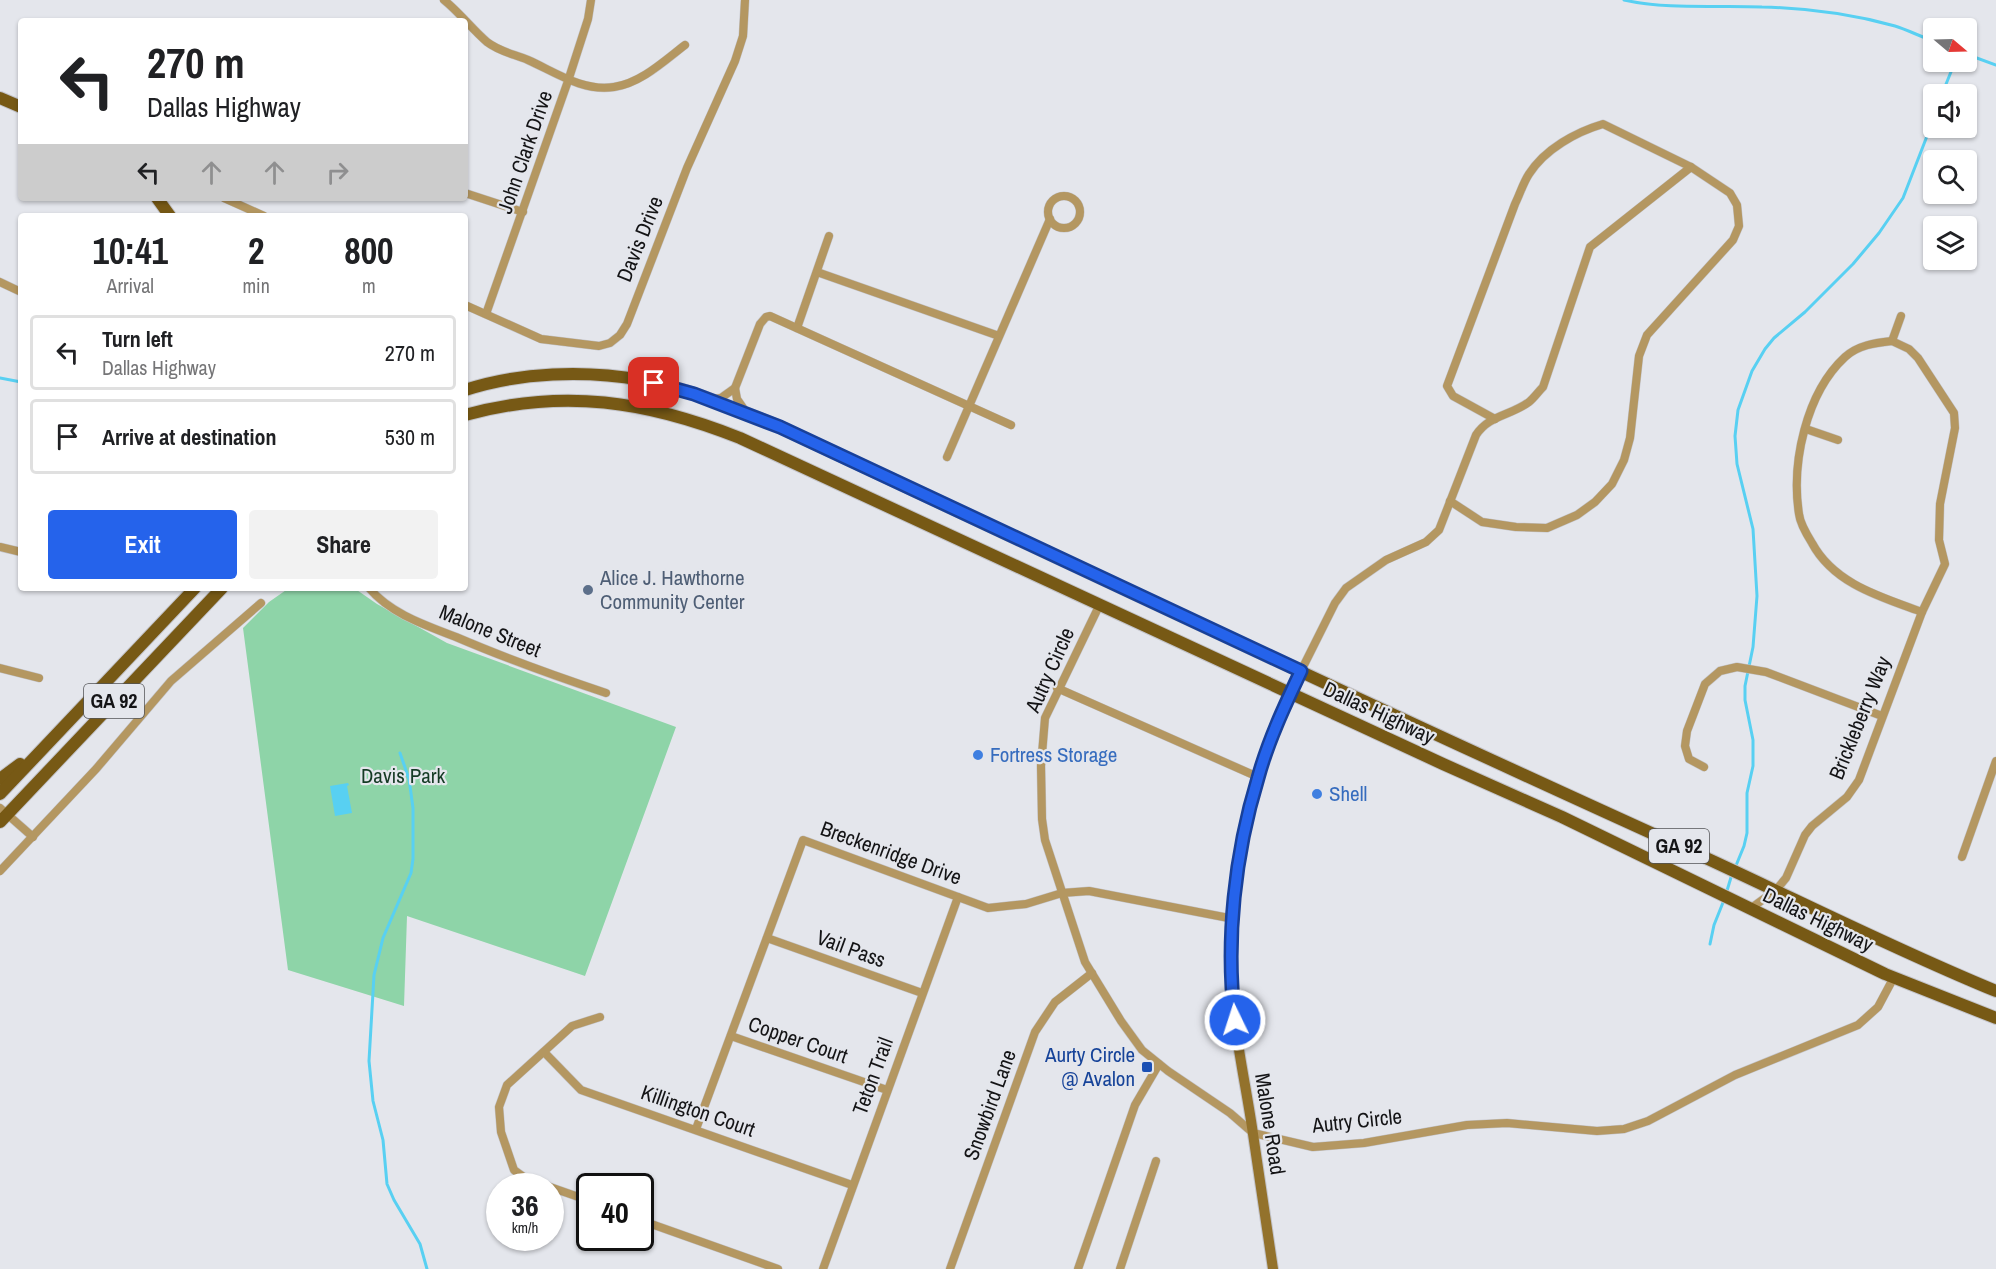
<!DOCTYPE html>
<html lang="en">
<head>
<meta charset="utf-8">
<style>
  :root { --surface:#fff; --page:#f2f2f2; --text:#202124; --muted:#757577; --line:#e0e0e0; --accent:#2563eb }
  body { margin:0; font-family:"Archivo Narrow",sans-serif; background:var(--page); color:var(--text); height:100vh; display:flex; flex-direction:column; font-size:22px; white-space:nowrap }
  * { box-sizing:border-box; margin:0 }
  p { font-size:20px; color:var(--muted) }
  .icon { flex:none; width:33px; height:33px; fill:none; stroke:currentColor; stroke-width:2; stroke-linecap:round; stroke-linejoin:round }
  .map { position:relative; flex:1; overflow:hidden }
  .side { position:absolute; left:18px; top:213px; width:450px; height:378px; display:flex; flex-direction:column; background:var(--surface); border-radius:6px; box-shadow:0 2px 4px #0004 }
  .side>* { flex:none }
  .banner { position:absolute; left:18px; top:18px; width:450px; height:183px; border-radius:6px; box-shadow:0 2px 4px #0004; background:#fff; color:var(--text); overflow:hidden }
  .needle { width:39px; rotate:109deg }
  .controls { position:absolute; left:1923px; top:18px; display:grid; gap:12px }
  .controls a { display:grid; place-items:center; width:54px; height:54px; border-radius:6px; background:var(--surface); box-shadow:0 2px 4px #0004; font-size:30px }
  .speed { position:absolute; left:486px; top:1173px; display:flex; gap:12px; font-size:30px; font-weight:700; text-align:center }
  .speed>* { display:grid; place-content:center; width:78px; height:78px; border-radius:50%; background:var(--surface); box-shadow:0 2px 4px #0004; line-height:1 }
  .speed small { font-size:15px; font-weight:400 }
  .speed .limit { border:3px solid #111; border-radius:9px; background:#fff; color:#111 }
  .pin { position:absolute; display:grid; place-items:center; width:51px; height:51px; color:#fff; margin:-26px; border-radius:12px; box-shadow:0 3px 9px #0006 }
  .me { position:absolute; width:66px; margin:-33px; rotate:356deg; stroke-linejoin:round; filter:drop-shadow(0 0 4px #0008) }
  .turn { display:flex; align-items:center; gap:21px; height:126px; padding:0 30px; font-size:27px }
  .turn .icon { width:78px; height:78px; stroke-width:2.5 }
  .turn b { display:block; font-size:42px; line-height:51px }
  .lanes { display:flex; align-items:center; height:57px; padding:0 30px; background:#0003; justify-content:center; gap:30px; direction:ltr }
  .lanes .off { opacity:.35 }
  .eta { display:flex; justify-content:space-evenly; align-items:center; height:102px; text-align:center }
  .eta b { font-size:36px; font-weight:700; line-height:42px }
  .button { display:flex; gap:12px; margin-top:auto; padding:12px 30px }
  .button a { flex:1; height:69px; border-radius:6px; background:var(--accent); color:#fff; font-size:24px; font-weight:700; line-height:69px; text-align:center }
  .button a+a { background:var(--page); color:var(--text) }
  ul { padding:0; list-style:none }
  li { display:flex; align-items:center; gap:18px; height:75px; margin:0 12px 9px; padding:0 18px; border:3px solid var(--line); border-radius:6px }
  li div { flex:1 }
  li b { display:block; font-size:22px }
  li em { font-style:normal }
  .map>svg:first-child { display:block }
</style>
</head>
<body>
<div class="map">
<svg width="1996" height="1269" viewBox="0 0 1996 1269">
  <rect width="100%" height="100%" fill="#e4e6ec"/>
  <!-- green -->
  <polygon fill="#8ed4a8" points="289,588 354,588 377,604 447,643 676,727 585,976 407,916 404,1006 288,970 243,628 269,602"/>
  <!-- water -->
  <polygon fill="#58d0f2" points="348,783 349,785 347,786 352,813 335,816 330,786"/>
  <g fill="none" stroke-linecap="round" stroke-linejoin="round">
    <!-- stream -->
    <g stroke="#58d0f2" stroke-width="3">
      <path d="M 1624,0 C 1669,10 1717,5 1762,7 C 1807,8 1852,14 1895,26 C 1908,30 1921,37 1934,41"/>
      <polyline points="1966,54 1996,65"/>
      <polyline points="1942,94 1955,62"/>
      <polyline points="0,378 21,382"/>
      <polyline points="400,753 409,779 413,808 413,859 411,873 383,938 374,975 369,1061 373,1101 383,1140 387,1184 394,1200 420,1244 427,1269"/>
      <polyline points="1735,868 1744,846 1747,833 1747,793 1753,766 1753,740 1745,700 1745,686 1753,647 1757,596 1753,529 1737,464 1735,436 1738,410 1752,371 1765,349 1774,338 1805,312 1853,264 1879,233 1903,198 1934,118"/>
      <polyline points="1726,894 1732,874"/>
      <polyline points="1710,944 1714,925 1724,900"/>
    </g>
    <!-- street casing -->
    <g stroke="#c3c4ca" stroke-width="9">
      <g id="street">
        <path d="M 444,0 C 460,13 472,29 487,42 C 500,52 514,54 528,60 C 555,72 583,92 614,87 C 641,83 664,61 685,45"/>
        <polyline points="465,193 523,212"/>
        <circle cx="1064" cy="212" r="16"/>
        <polyline points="224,198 264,216"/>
        <polyline points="817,272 999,336"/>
        <polyline points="0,282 21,292"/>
        <polyline points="465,305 541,339 599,346 610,343 620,335 627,324 687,168 735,61 743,36 745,0"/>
        <polyline points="486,314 568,81 588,19 591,0"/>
        <polyline points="797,328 829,236"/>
        <path d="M 1892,341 L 1909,349 L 1918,358 L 1954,413 L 1955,428 L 1940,504 L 1939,540 L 1945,564 L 1922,612 C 1881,597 1834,584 1812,543 C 1807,535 1800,523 1799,514 C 1791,463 1806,393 1845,357 C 1858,345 1875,343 1892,341 Z"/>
        <polyline points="1892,341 1901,316"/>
        <polyline points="713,399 721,398 735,388"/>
        <polyline points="746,412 737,399 735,388 760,324 766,317 770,316 1011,425"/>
        <polyline points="1806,429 1838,440"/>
        <polyline points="947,457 1050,219"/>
        <path d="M 1450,501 L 1482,522 L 1516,527 L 1547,528 L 1577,515 L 1595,502 L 1612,484 L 1624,460 L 1630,438 L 1639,356 L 1647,335 L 1733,240 L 1739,226 L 1737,205 L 1730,193 L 1691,167 L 1603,124 C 1576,132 1545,149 1529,174 C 1523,183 1520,194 1515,204 L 1447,386 L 1453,396 L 1495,419"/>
        <polyline points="0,547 21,552"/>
        <path d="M 369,588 C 391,614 425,625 456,637 C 505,658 555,676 606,693"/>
        <polyline points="1100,604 1045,718 1041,766 1042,819 1045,840 1085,962 1121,1021 1142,1050 1168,1071 1230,1113 1253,1133 1313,1147 1364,1143 1467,1125 1507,1123 1597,1131 1624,1129 1648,1121 1735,1075 1858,1025 1878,1007 1894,977"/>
        <polyline points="0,668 39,678"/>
        <path d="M 1301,671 L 1335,603 L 1346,588 L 1386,560 L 1426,542 L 1439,530 L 1476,435 C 1489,415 1510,416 1529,402 C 1534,398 1538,392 1543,387 L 1590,247 L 1691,167"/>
        <polyline points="1057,688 1258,777"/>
        <polyline points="1704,767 1689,759 1685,746 1687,731 1705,684 1720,671 1737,667 1766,672 1882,716"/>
        <polyline points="0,808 33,837"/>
        <polyline points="1962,857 1996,761"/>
        <polyline points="0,871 96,769 171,681 261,603"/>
        <polyline points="1750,909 1776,890 1786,878 1805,835 1812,826 1847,797 1859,780 1922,612"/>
        <polyline points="767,938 922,993"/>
        <polyline points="731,1036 887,1090"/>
        <polyline points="544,1052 581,1090 852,1185"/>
        <polyline points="696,1129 803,840 988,908 1026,904 1062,893 1089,891 1234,919"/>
        <polyline points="548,1186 525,1178 514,1170 501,1132 499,1107 507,1085 572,1026 600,1017"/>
        <polyline points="550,1187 590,1201"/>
        <polyline points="640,1220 778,1269"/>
        <polyline points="823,1269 958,897"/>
        <polyline points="950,1269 1035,1032 1055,1002 1092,973"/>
        <polyline points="1078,1269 1135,1105 1159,1064"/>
        <polyline points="1120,1269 1156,1161"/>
      </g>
    </g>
    <!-- secondary casing -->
    <g stroke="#c3c4ca" stroke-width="12">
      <path id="secondary" d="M 1273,1269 C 1266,1224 1260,1179 1253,1134 C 1247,1091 1237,1048 1233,1005 C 1228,952 1233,884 1243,833 C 1255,776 1277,723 1301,671"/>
    </g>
    <!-- primary casing -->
    <g stroke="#c3c4ca" stroke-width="14">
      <g id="primary">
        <polyline points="0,98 21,107"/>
        <polyline points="157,198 170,216"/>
        <path d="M 465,390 C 520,372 585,370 642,380 C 690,389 735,409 780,427 C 1076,567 1373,707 1671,842 C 1780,891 1886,946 1996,991"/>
        <path d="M 465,415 C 563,388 647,401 740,438 L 1443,764 L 1562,817 L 1885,974 L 1996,1018"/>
        <polyline points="0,779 20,764"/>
        <polyline points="0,794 195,588"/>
        <polyline points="0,822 222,588"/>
      </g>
    </g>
    <!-- street -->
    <use href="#street" stroke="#b49761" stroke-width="8"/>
    <!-- secondary -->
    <use href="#secondary" stroke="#93722c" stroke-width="10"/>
    <!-- primary -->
    <use href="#primary" stroke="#775915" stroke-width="12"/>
  </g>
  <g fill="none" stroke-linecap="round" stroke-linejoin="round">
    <!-- route casing -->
    <g stroke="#184099" stroke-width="15">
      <path id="route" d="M 654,383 L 694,394 L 780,427 L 1301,671 C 1285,705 1268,741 1258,778 C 1235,853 1225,941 1235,1020"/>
    </g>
    <!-- route -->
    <use href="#route" stroke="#2563eb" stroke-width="10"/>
  </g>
  <!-- markers -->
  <circle fill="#5c6f8a" stroke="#e4e6ec" stroke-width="2" cx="588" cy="590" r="6"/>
  <g fill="#3f7fe0" stroke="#e4e6ec" stroke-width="2">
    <circle cx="978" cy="755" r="6"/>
    <circle cx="1317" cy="794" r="6"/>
  </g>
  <rect fill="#1a4fb4" stroke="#e4e6ec" stroke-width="2" x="1141" y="1061" width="12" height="12" rx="3"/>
  <g text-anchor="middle" stroke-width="4.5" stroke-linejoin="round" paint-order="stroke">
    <!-- shield labels -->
    <g fill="#e4e6ec" stroke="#525356" stroke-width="1.5">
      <rect x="84" y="684" width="60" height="34" rx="4.5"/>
      <rect x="1649" y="829" width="60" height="34" rx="4.5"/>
    </g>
    <g font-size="20" font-weight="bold" fill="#141416">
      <text x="114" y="708">GA 92</text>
      <text x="1679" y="853">GA 92</text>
    </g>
    <!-- street labels -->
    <g font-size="21" fill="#141416" stroke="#e4e6ec">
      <text transform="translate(525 152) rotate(-71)" y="7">John Clark Drive</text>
      <text transform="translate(640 239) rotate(-68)" y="7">Davis Drive</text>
      <text transform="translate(490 631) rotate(22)" y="7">Malone Street</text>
      <text transform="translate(1050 670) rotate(-66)" y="7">Autry Circle</text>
      <text transform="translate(1379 713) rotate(25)" y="7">Dallas Highway</text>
      <text transform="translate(1860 718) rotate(-68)" y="7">Brickleberry Way</text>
      <text transform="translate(891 853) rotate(20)" y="7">Breckenridge Drive</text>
      <text transform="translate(1818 920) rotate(26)" y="7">Dallas Highway</text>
      <text transform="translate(851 949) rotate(20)" y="7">Vail Pass</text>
      <text transform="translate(798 1040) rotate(19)" y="7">Copper Court</text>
      <text transform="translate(873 1076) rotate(-70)" y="7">Teton Trail</text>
      <text transform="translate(990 1105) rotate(-70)" y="7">Snowbird Lane</text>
      <text transform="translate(698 1111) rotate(19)" y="7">Killington Court</text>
      <text transform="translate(1357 1121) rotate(-6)" y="7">Autry Circle</text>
      <text transform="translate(1270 1124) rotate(81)" y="7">Malone Road</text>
    </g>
    <!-- service labels -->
    <g font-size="21" fill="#4e5e75" stroke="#e4e6ec" text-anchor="start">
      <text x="600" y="585">Alice J. Hawthorne<tspan x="600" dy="24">Community Center</tspan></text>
    </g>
    <!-- shop labels -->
    <g font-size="21" fill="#366cbe" stroke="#e4e6ec" text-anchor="start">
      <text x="990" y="762">Fortress Storage</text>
      <text x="1329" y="801">Shell</text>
    </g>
    <!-- park labels -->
    <g font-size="21" fill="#153b25" stroke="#e4e6ec">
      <text x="403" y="783">Davis Park</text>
    </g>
    <!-- transit labels -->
    <g font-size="21" fill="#164399" stroke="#e4e6ec" text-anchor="end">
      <text x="1135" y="1062">Aurty Circle<tspan x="1135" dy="24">@ Avalon</tspan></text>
    </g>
  </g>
</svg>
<div class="controls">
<a><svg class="needle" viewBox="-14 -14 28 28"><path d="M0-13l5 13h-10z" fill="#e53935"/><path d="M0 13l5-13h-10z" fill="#757577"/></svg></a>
<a><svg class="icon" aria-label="sound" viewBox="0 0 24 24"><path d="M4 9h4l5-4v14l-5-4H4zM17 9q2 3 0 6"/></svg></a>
<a><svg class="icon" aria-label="search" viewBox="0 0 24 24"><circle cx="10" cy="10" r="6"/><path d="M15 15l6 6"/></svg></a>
<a><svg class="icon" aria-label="layers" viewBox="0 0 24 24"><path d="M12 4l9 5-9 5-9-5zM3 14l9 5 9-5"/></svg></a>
</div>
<div class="speed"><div>36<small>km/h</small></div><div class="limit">40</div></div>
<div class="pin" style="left:654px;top:383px;background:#d93025"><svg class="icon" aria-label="arrive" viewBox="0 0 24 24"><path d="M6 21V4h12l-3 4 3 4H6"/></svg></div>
<svg class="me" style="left:1235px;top:1020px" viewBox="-20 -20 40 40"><circle r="17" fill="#2563eb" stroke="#fff" stroke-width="3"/><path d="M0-11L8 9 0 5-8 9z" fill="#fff"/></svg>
<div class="banner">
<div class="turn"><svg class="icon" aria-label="left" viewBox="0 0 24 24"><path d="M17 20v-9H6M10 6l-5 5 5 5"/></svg><div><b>270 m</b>Dallas Highway</div></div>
<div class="lanes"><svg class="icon" aria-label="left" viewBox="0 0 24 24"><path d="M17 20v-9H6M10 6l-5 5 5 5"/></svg><svg class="icon off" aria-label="ahead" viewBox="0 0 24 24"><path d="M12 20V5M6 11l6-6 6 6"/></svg><svg class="icon off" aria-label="ahead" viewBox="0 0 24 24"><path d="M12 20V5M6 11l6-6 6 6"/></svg><svg class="icon off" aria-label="right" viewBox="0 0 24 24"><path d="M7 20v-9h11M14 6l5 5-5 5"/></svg></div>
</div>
<section class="side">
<div class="eta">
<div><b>10:41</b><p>Arrival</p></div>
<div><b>2</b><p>min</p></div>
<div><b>800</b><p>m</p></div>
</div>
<ul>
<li><svg class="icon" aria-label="left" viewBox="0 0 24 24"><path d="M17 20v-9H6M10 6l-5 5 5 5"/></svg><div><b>Turn left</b><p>Dallas Highway</p></div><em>270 m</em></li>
<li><svg class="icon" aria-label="arrive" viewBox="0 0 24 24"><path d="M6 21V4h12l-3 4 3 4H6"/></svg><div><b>Arrive at destination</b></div><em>530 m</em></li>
</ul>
<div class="button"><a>Exit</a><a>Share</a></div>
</section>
</div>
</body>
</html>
